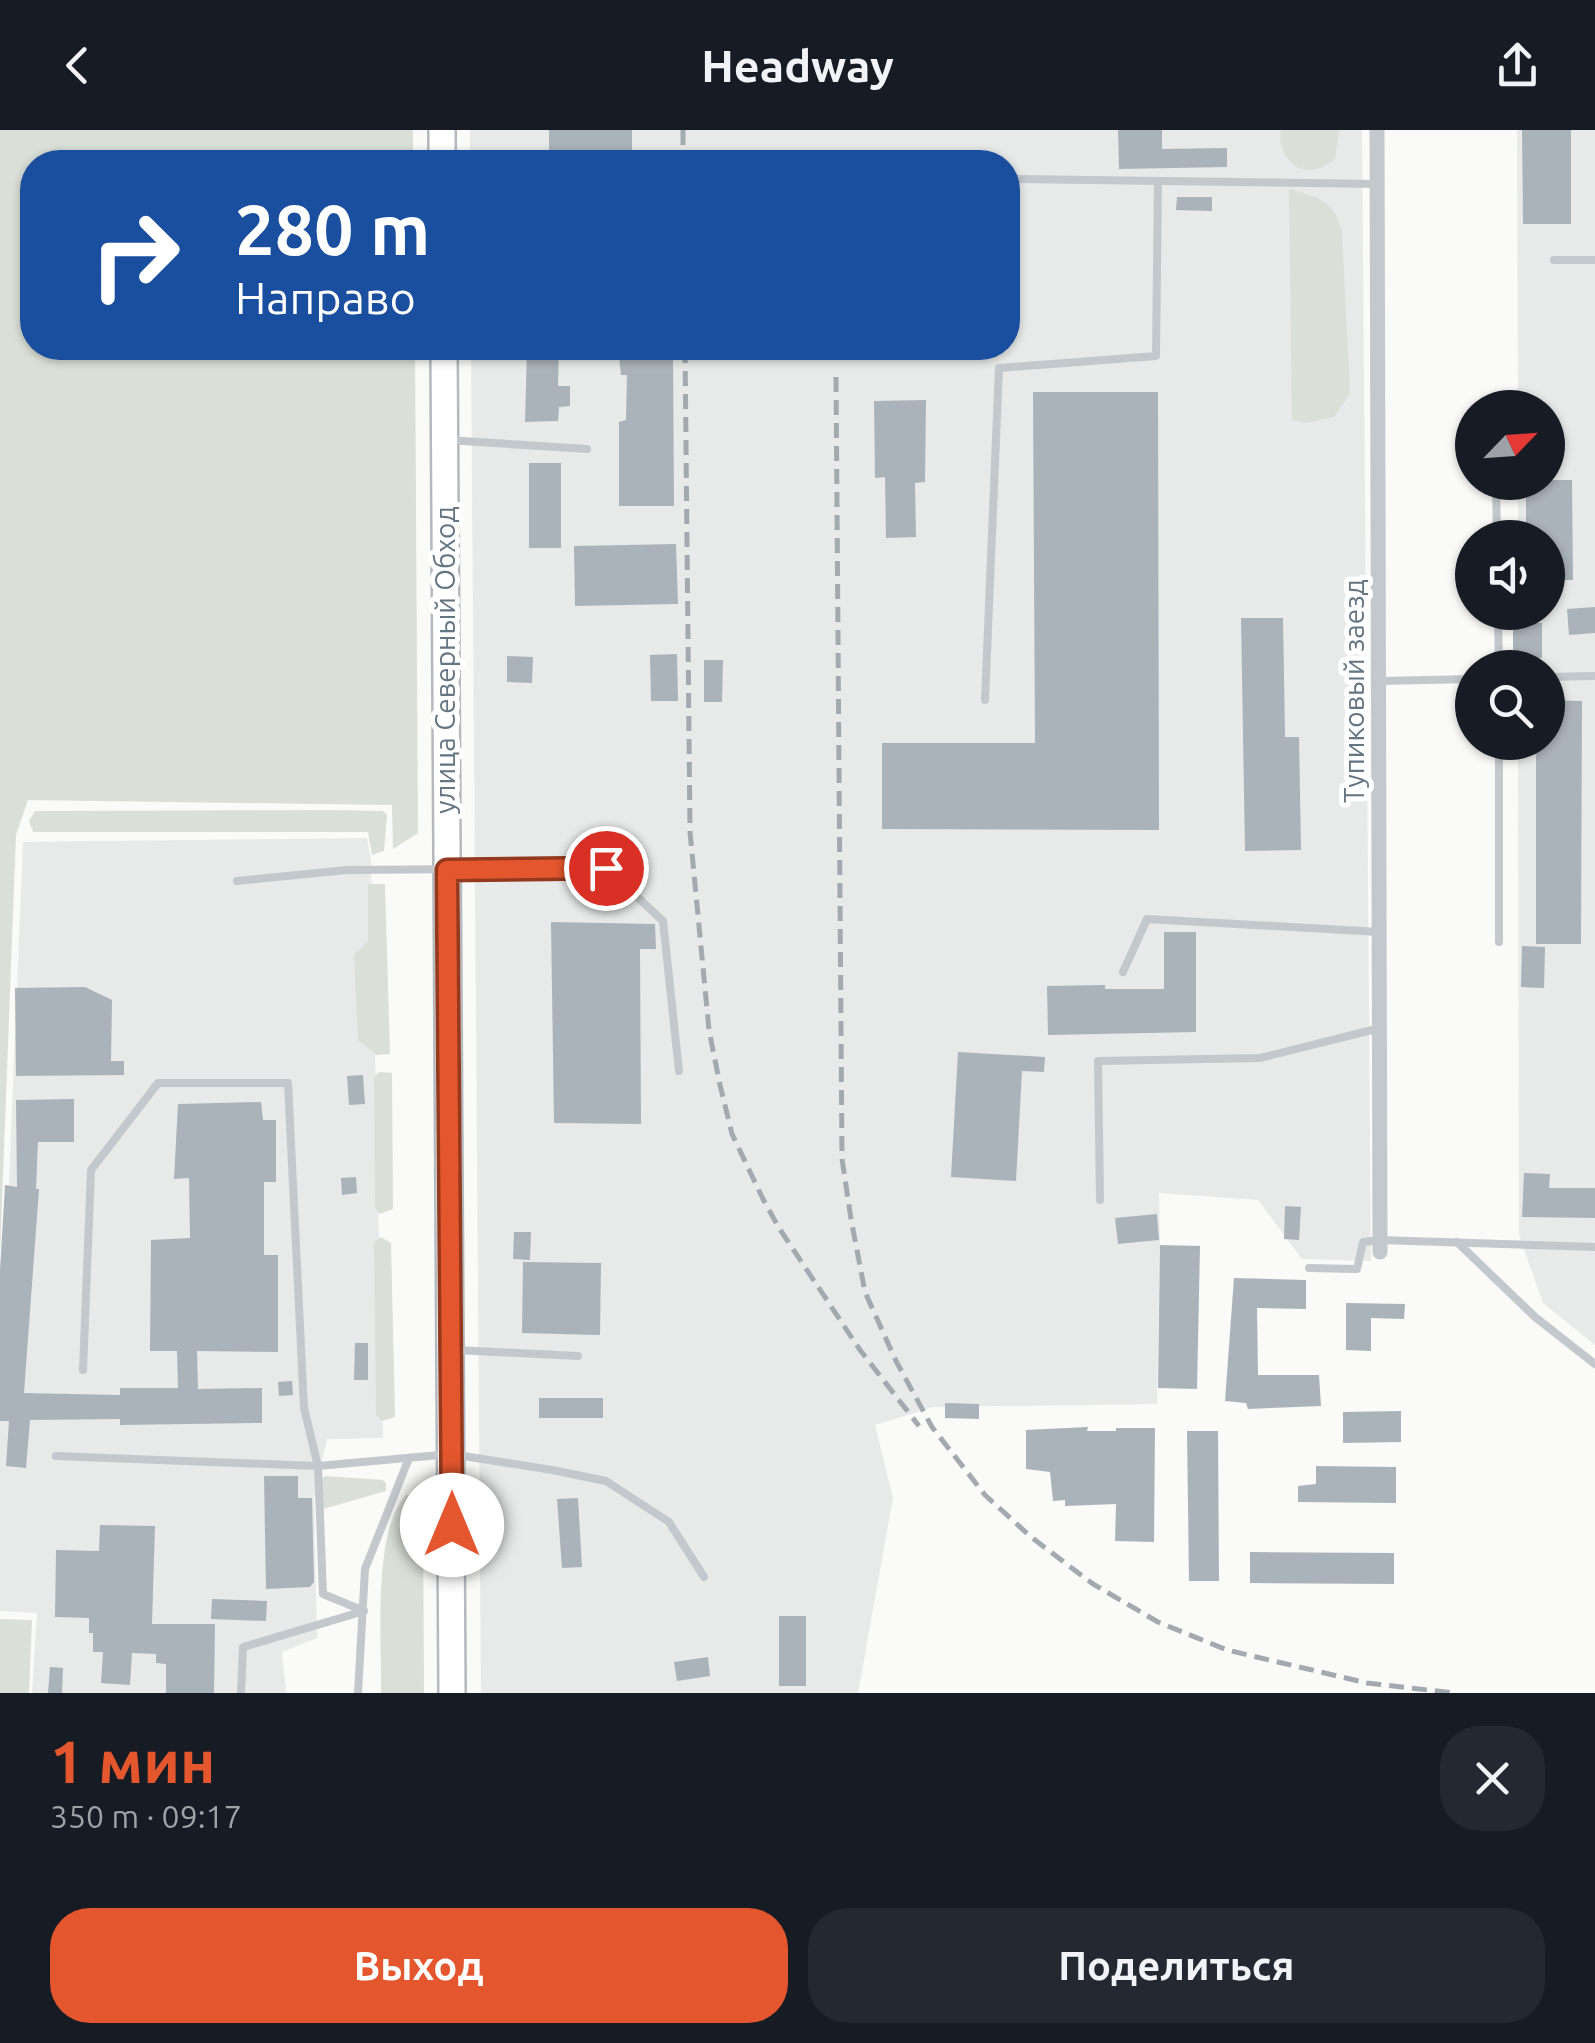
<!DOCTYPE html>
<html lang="ru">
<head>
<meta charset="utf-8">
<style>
  :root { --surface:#171b24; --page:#242831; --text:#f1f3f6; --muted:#9ea1a6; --accent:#e4572e }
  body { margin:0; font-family:Ubuntu,sans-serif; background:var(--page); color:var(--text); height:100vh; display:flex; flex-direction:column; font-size:38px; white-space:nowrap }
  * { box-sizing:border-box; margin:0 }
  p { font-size:32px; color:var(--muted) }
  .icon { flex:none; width:55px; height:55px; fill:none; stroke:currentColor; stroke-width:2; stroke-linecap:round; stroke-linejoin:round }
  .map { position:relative; height:1563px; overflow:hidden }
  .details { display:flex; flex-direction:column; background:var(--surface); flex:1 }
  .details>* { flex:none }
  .banner { position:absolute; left:20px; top:20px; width:1000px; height:210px; border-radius:40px; box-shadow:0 2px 8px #0004; background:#1a4fa0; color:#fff; overflow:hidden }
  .needle { width:65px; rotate:65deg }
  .tools { position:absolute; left:1455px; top:260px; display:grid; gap:20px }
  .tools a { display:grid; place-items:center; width:110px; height:110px; border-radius:50%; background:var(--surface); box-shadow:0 2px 8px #0004; font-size:50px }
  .pin { position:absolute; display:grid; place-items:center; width:85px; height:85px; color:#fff; margin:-42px; border:5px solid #fff; border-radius:50%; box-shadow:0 2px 10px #0007 }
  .me { position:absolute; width:110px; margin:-55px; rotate:0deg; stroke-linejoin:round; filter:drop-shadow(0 0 8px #0008) }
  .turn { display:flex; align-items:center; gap:35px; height:210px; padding:0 50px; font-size:45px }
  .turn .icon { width:130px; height:130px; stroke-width:2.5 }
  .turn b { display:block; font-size:70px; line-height:85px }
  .round { display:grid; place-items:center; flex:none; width:105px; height:105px; border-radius:40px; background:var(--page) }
  .head { display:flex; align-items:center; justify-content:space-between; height:170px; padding:0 50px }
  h1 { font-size:60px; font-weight:600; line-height:75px; color:var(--accent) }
  .action { display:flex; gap:20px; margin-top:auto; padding:20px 50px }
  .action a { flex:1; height:115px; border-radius:40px; background:var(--accent); color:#fff; font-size:40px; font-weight:600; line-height:115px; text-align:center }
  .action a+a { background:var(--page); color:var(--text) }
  header { display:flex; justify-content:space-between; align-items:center; height:130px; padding:0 50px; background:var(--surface); font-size:45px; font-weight:600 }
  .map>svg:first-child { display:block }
</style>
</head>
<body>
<header><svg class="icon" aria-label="back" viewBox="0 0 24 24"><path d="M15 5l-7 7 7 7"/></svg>Headway<svg class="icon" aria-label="share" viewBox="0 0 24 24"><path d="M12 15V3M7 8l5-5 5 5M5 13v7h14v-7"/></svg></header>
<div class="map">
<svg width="1595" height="1563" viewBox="0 0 1595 1563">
  <rect width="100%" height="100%" fill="#fafaf8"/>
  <!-- built -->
  <g fill="#e8e9e9">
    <polygon points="470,0 1362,0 1371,1131 1302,1129 1258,1070 1159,1063 1160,1115 1157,1274 933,1277 875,1295 893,1368 858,1563 481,1563 471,218 1008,218 1008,32 470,32"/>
    <polygon points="1517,0 1595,0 1595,1215 1543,1173 1519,1105 1518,613 1548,612 1548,538 1518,537 1518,483 1548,482 1548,408 1518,407 1518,353 1548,352 1548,278 1518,277"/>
    <polygon points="367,708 371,729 383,1308 327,1309 314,1367 317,1508 282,1522 286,1563 32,1563 37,1483 0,1481 0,1271 23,712"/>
  </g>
  <!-- green -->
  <g fill="#dadfd7">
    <polygon points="0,0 413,0 413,32 32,32 32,218 415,218 418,703 393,719 392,675 28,670 16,705 0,1124"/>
    <path d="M 1281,0 L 1339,0 L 1335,30 C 1329,33 1319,40 1312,40 C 1291,42 1277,18 1281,0 Z"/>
    <path d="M 1289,59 C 1320,68 1335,70 1342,104 L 1350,263 L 1334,287 L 1306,293 L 1292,290 Z"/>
    <polygon points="332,680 383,681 387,685 384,721 372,725 368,702 33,702 29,691 35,681"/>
    <polygon points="368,754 385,754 390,924 377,925 358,910 354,825 368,811"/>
    <polygon points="380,942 392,943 393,1079 380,1084 375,1078 374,946"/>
    <polygon points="381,1107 391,1113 395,1287 382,1291 376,1285 374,1113"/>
    <polygon points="325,1346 383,1350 386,1353 386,1361 323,1379 322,1349"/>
    <path d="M 406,1365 L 409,1365 L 417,1373 L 423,1387 L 424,1563 L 381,1563 C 382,1514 372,1401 406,1365 Z"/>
    <polygon points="0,1489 32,1490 29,1563 0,1563"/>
  </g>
  <!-- building -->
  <g fill="#aab3b9">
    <polygon points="549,0 632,0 632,27 549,28"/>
    <polygon points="1118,0 1162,0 1162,19 1227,18 1227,37 1119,39"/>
    <polygon points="1522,0 1571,0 1571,94 1523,94"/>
    <polygon points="1177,67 1212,67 1212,81 1176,80"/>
    <polygon points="527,218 559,218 558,256 570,256 570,276 559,277 558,291 525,292"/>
    <polygon points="618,218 673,218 674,376 619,376 619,292 626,290 627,245 621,245"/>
    <polygon points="1033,262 1158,262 1159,700 882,699 882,613 1035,613"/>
    <polygon points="926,270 925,352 915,353 916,407 886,408 885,347 875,348 874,271"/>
    <rect x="529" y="333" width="32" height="85"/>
    <polygon points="1548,350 1572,350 1573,450 1548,450 1548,408 1526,408 1526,352 1548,352"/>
    <polygon points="676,414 678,474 575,476 574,416"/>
    <polygon points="1595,477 1595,503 1569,505 1567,479"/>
    <polygon points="1241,488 1283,488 1285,607 1299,607 1301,720 1245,721"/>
    <rect x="1513" y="493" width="29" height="35"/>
    <polygon points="677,524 678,571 651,571 650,525"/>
    <polygon points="507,526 533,527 532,553 507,552"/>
    <polygon points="704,530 723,530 722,572 704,572"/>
    <polygon points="1548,570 1582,571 1581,814 1536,814 1536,612 1548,612"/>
    <polygon points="551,792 655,794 656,819 640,819 641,994 554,993"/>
    <polygon points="1164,802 1196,802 1196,902 1048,905 1047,856 1105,855 1105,859 1164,859"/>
    <polygon points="1522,816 1545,817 1544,858 1521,857"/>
    <polygon points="85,857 112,870 111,931 124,931 124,945 16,946 15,858"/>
    <polygon points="958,922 1045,927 1044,942 1022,941 1016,1051 951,1047"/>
    <polygon points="363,945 365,974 349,975 347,946"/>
    <polygon points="74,969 74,1012 38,1012 36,1059 39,1059 24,1263 120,1265 120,1258 178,1258 177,1221 150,1221 151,1110 190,1108 189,1048 174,1049 178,974 261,972 263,990 276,990 276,1052 264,1052 264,1125 278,1125 278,1222 197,1221 198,1259 262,1258 262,1293 120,1295 120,1289 30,1290 26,1338 6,1336 9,1291 0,1291 0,1140 5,1055 17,1057 16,970"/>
    <polygon points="1524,1043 1550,1044 1549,1058 1595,1058 1595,1088 1522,1087"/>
    <polygon points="356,1047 357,1063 342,1065 341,1048"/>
    <polygon points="1285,1076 1301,1077 1299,1110 1284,1109"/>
    <polygon points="1157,1084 1159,1110 1118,1114 1115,1088"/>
    <polygon points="514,1102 531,1102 530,1130 513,1129"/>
    <polygon points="1160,1115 1200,1116 1197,1259 1158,1258"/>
    <polygon points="523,1132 601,1133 600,1205 522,1203"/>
    <polygon points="1234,1148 1306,1150 1306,1179 1257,1178 1258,1245 1319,1245 1321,1276 1248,1279 1246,1273 1225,1271"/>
    <polygon points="1346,1173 1405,1174 1404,1189 1371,1188 1371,1221 1346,1220"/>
    <polygon points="355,1213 368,1213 368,1250 354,1250"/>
    <polygon points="292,1251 293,1265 279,1266 278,1252"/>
    <rect x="539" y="1268" width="64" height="20"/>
    <polygon points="945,1273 979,1274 979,1289 945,1288"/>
    <polygon points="1401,1281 1401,1312 1343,1313 1343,1282"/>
    <polygon points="1088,1297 1087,1301 1116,1301 1116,1298 1155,1298 1154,1412 1115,1411 1116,1374 1065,1376 1065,1370 1053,1371 1050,1342 1026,1339 1026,1300"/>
    <polygon points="1187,1301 1218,1301 1219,1451 1189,1451"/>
    <polygon points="1316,1336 1396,1337 1396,1373 1298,1372 1298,1356 1316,1354"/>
    <polygon points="264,1346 298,1346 298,1368 312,1368 314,1452 310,1457 266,1459"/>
    <polygon points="578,1368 582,1437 562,1438 557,1369"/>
    <polygon points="100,1395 155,1396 152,1494 215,1494 214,1563 166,1563 166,1534 156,1533 156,1524 132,1523 130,1555 101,1553 103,1522 93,1522 93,1503 89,1503 89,1488 55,1487 56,1420 99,1421"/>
    <polygon points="1250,1422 1394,1423 1394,1454 1250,1453"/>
    <polygon points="212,1469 267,1471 266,1491 211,1489"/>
    <rect x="779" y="1486" width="27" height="70"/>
    <polygon points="708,1527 710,1546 677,1551 674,1532"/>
    <polygon points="50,1537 63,1538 62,1563 48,1563"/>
  </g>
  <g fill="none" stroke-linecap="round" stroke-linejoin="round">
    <!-- trunk casing -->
    <g stroke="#b4b9bd" stroke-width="30">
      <g id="trunk">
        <polyline points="442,0 442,32"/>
        <polyline points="444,218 452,1563"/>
      </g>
    </g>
    <!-- service -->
    <g stroke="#c3c8cc" stroke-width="8">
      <polyline points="1008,49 1379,54"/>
      <polyline points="1554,130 1595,130"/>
      <polyline points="447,310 587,319"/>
      <polyline points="1496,352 1497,408"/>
      <polyline points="1498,482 1499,538"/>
      <polyline points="1548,547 1595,546"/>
      <polyline points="1379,551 1472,549"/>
      <polyline points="985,570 999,238 1156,226 1158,51"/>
      <polyline points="237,751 347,740 606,738 663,791 679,941"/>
      <polyline points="1499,812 1499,612"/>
      <polyline points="1123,842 1147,789 1380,802"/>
      <polyline points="1100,1070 1098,931 1260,928 1380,898"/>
      <polyline points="1457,1112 1535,1187 1595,1234"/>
      <polyline points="1309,1138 1357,1139 1363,1112 1380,1110 1595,1117"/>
      <polyline points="456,1220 578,1226"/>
      <polyline points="83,1240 91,1040 158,953 288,953 304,1278 318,1336 323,1464 364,1481 243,1517 241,1563"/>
      <polyline points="56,1326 318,1336 451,1324 552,1340 606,1351 669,1392 704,1447"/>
      <polyline points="358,1563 365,1439 409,1328"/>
    </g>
    <!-- minor -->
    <polyline stroke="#c3c8cc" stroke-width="15" points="1377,0 1380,1122"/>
    <!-- trunk -->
    <use href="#trunk" stroke="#fff" stroke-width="25"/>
    <!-- rail -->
    <g stroke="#a2aab0" stroke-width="5" stroke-dasharray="15 8" stroke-linecap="butt">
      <polyline points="683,0 683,32"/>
      <polyline points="685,218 690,702 709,900 720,955 732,1004 763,1069 779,1098 860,1220 919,1296"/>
      <polyline points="836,247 842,1029 851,1089 865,1162 896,1231 932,1297 985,1365 1031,1407 1093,1454 1158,1492 1227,1520 1367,1553 1454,1563"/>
    </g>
  </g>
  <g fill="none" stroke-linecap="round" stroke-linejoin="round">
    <!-- route casing -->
    <g stroke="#94391e" stroke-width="25">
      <polyline id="route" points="452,1395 447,740 606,738"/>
    </g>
    <!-- route -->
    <use href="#route" stroke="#e4572e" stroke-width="18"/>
  </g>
  <g text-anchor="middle" stroke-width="10" stroke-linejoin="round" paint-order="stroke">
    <!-- street labels -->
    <g font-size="28" fill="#657683" stroke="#fff">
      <text transform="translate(445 530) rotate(-90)" y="10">улица Северный Обход</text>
      <text transform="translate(1354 561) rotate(-90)" y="10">Тупиковый заезд</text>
    </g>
  </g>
</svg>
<div class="tools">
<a><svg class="needle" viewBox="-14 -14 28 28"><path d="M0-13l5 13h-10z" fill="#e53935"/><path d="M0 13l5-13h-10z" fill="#9ea1a6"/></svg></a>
<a><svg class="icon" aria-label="sound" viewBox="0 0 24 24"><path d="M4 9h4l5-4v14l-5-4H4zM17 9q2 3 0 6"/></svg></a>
<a><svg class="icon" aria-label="search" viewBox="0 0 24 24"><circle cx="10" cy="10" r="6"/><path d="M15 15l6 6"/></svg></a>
</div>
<div class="pin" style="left:606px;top:738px;background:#d93025"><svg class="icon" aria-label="arrive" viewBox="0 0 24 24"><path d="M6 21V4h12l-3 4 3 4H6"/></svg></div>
<svg class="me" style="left:452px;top:1395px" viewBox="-20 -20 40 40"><circle r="19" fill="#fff"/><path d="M0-13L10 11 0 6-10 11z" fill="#e4572e"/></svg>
<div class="banner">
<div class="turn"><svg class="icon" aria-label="right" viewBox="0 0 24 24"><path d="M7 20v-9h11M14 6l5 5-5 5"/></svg><div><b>280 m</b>Направо</div></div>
</div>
</div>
<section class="details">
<div class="head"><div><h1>1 мин</h1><p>350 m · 09:17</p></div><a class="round"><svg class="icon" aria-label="close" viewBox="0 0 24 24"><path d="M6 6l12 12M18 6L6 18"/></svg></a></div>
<div class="action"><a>Выход</a><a>Поделиться</a></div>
</section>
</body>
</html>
